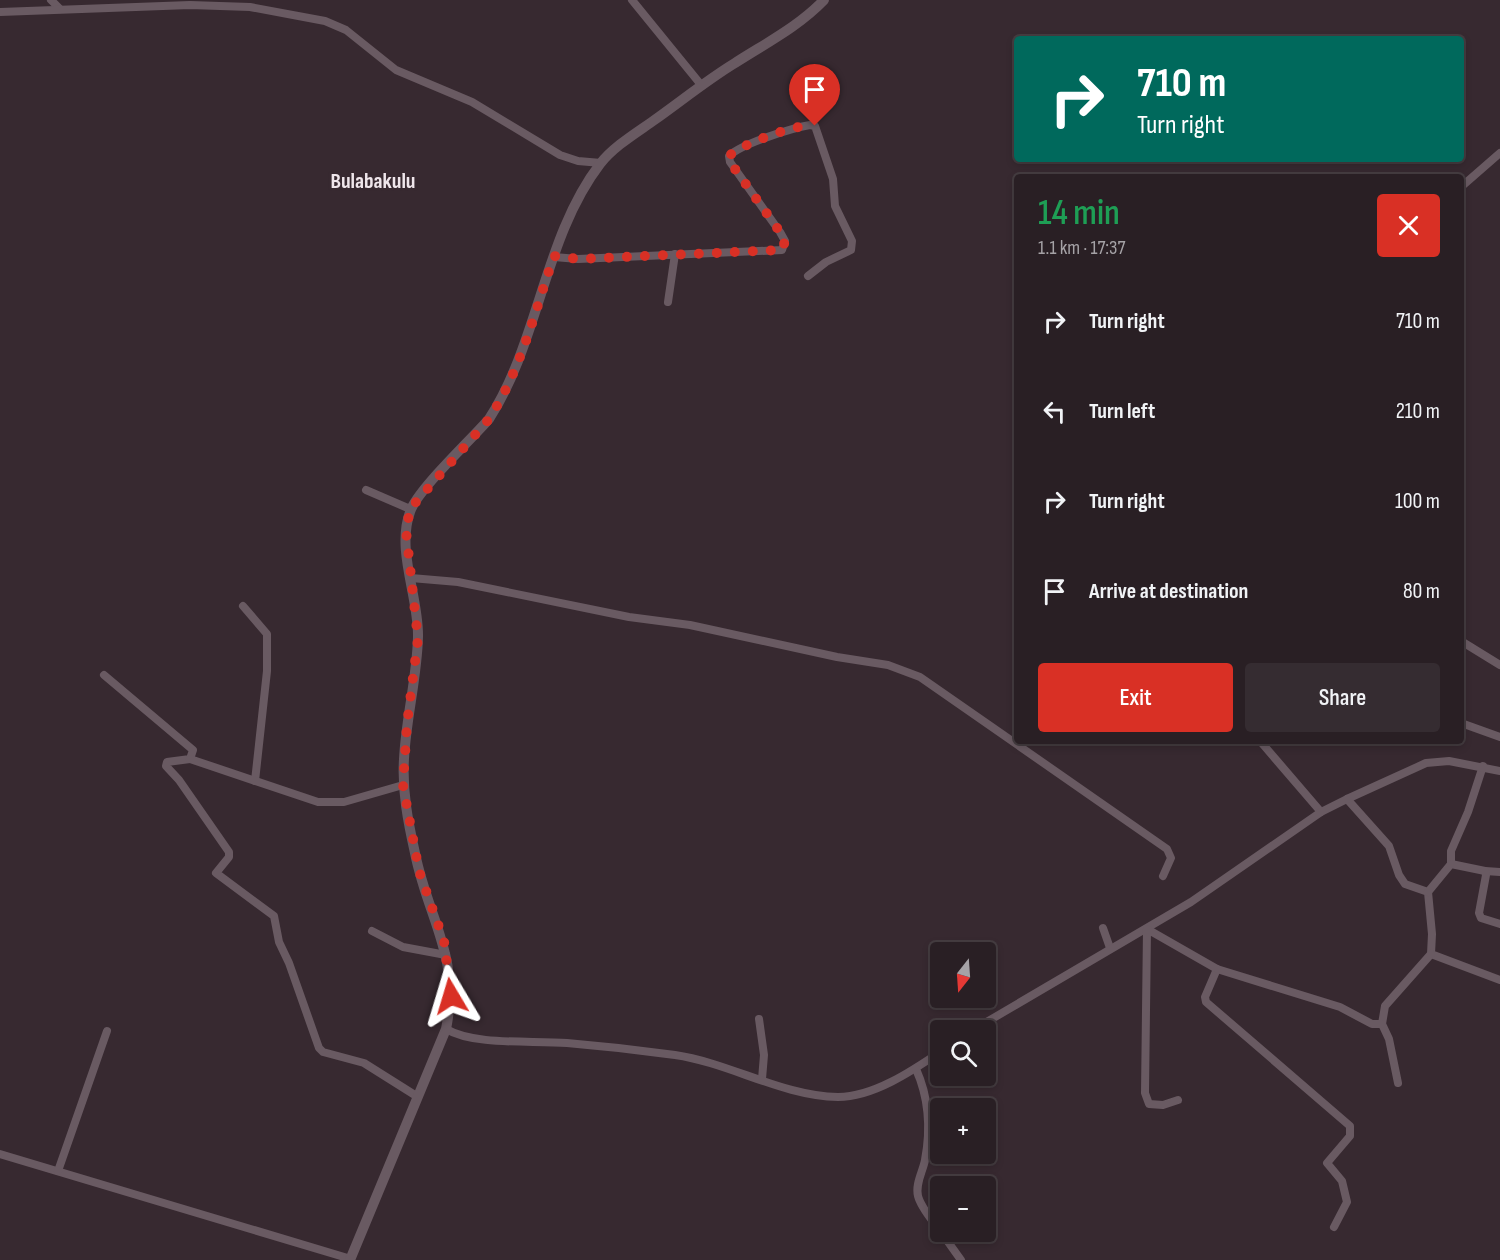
<!DOCTYPE html>
<html lang="en">
<head>
<meta charset="utf-8">
<style>
  :root { --surface:#291f24; --page:#352c31; --text:#f1f3f6; --muted:#a5a2a6; --line:#453d41; --accent:#d93025 }
  body { margin:0; font-family:"Sofia Sans Condensed",sans-serif; background:var(--page); color:var(--text); height:100vh; display:flex; flex-direction:column; font-size:22px; white-space:nowrap }
  * { box-sizing:border-box; margin:0 }
  p { font-size:20px; color:var(--muted) }
  .icon { flex:none; width:33px; height:33px; fill:none; stroke:currentColor; stroke-width:2; stroke-linecap:round; stroke-linejoin:round }
  .map { position:relative; flex:1; overflow:hidden }
  .details { position:absolute; left:1014px; top:174px; width:450px; height:570px; display:flex; flex-direction:column; background:var(--surface); border-radius:6px; box-shadow:0 3px 9px #0003,0 0 0 2px var(--line) }
  .details>* { flex:none }
  .banner { position:absolute; left:1014px; top:36px; width:450px; height:126px; border-radius:6px; box-shadow:0 3px 9px #0003,0 0 0 2px var(--line); background:#00695c; color:#fff; overflow:hidden }
  .needle { width:39px; rotate:197deg }
  .tools { position:absolute; left:930px; top:942px; display:grid; gap:12px }
  .tools a { display:grid; place-items:center; width:66px; height:66px; border-radius:6px; background:var(--surface); box-shadow:0 3px 9px #0003,0 0 0 2px var(--line); font-size:30px }
  .pin { position:absolute; display:grid; place-items:center; width:51px; height:51px; color:#fff; margin:-62px -26px; border-radius:50% 50% 50% 0; rotate:-45deg; box-shadow:0 0 6px #0007 }
  .pin .icon { rotate:45deg }
  .me { position:absolute; width:66px; margin:-33px; rotate:353deg; stroke-linejoin:round; filter:drop-shadow(0 0 4px #0008) }
  .turn { display:flex; align-items:center; gap:21px; height:126px; padding:0 24px; font-size:27px }
  .turn .icon { width:78px; height:78px; stroke-width:2.5 }
  .turn b { display:block; font-size:42px; line-height:51px }
  .round { display:grid; place-items:center; flex:none; width:63px; height:63px; border-radius:6px; background:var(--page) }
  .headline { display:flex; align-items:center; justify-content:space-between; height:102px; padding:0 24px }
  h1 { font-size:36px; font-weight:600; line-height:45px; color:#1e9e55 }
  .action { display:flex; gap:12px; margin-top:auto; padding:12px 24px }
  .action a { flex:1; height:69px; border-radius:6px; background:var(--accent); color:#fff; font-size:24px; font-weight:600; line-height:69px; text-align:center }
  .action a+a { background:var(--page); color:var(--text) }
  ul { padding:0; list-style:none }
  li { display:flex; align-items:center; gap:18px; height:90px; padding:0 24px }
  li div { flex:1 }
  li b { display:block; font-size:22px }
  li em { font-style:normal }
  .map>svg:first-child { display:block }
</style>
</head>
<body>
<div class="map">
<svg width="1500" height="1260" viewBox="0 0 1500 1260">
  <rect width="100%" height="100%" fill="#372930"/>
  <g fill="none" stroke-linecap="round" stroke-linejoin="round">
    <!-- street -->
    <g stroke="#695a62" stroke-width="8">
      <polyline points="51,0 60,9"/>
      <polyline points="632,0 702,86"/>
      <polyline points="0,12 190,5 250,7 325,21 346,30 396,70 472,102 560,155 578,161 601,163"/>
      <polyline points="1461,187 1500,153"/>
      <path d="M 554,257 L 578,259 L 782,250 L 785,241 L 780,232 L 730,162 L 729,156 C 741,144 792,128 810,125 L 815,126 L 833,179 L 835,206 L 852,241 L 851,250 L 826,262 L 808,276"/>
      <polyline points="668,302 675,254"/>
      <polyline points="366,490 410,509"/>
      <polyline points="411,578 458,582 629,617 690,625 837,657 888,665 920,677 1167,849 1171,858 1163,876"/>
      <polyline points="243,606 267,634 267,671 255,781"/>
      <polyline points="1461,641 1500,665"/>
      <polyline points="104,675 193,750 190,759 167,762 166,766 179,780 229,852 229,857 216,873 274,916 279,942 289,963 319,1048 323,1052 364,1063 418,1097"/>
      <polyline points="1461,723 1500,737"/>
      <polyline points="1260,741 1321,812"/>
      <polyline points="190,759 318,802 344,802 403,785"/>
      <polyline points="1347,799 1389,846 1399,875 1405,884 1428,892 1432,934 1431,954 1500,980"/>
      <polyline points="1451,864 1451,851 1468,812 1483,766"/>
      <polyline points="1485,871 1500,872"/>
      <polyline points="1428,892 1451,864 1485,871 1486,875 1479,913 1481,918 1500,924"/>
      <polyline points="1103,928 1110,948"/>
      <polyline points="372,931 403,947 446,955"/>
      <polyline points="1217,969 1205,997 1206,1002 1350,1126 1350,1136 1327,1163 1342,1181 1347,1202 1334,1227"/>
      <polyline points="759,1019 764,1055 762,1079"/>
      <path d="M 446,1029 C 475,1046 532,1040 567,1043 C 603,1046 639,1050 675,1055 C 730,1063 782,1096 838,1097 C 873,1097 912,1071 940,1052"/>
      <polyline points="973,1030 1191,902 1321,812 1347,799 1426,763 1449,761 1500,771"/>
      <path d="M 916,1069 C 929,1098 931,1128 925,1160 C 923,1171 915,1184 918,1196 C 921,1208 933,1221 940,1231"/>
      <polyline points="1398,1083 1389,1039 1382,1024 1385,1006 1431,954"/>
      <polyline points="1178,1100 1163,1105 1149,1104 1145,1093 1147,929 1217,969 1340,1007 1372,1024 1382,1024"/>
      <polyline points="0,1154 351,1259"/>
      <polyline points="58,1171 107,1031"/>
      <polyline points="941,1232 961,1260"/>
    </g>
    <!-- secondary -->
    <path stroke="#695a62" stroke-width="10" d="M 350,1260 L 446,1029 C 461,956 428,919 415,853 C 408,822 402,791 404,759 C 406,718 417,678 418,637 C 419,597 396,551 410,512 C 417,490 471,440 489,419 C 539,342 544,237 600,164 C 613,147 636,133 653,121 C 680,102 707,80 735,63 C 766,43 798,27 824,0"/>
  </g>
  <g fill="none" stroke-linecap="round" stroke-linejoin="round">
    <!-- route -->
    <path stroke="#d93025" stroke-width="10" stroke-dasharray="0 18" d="M 451,996 L 444,941 L 419,871 L 403,785 L 407,724 L 418,639 L 406,531 L 410,509 L 416,502 L 489,419 C 521,370 535,311 554,256 L 578,259 L 782,250 L 785,241 L 780,232 L 730,162 L 729,156 C 740,145 800,122 815,126"/>
  </g>
  <g text-anchor="middle" stroke-width="6" stroke-linejoin="round" paint-order="stroke">
    <!-- quarter labels -->
    <g font-size="22" font-weight="bold" fill="#efe6eb" stroke="#372930">
      <text x="373" y="188">Bulabakulu</text>
    </g>
  </g>
</svg>
<div class="tools">
<a><svg class="needle" viewBox="-14 -14 28 28"><path d="M0-13l5 13h-10z" fill="#e53935"/><path d="M0 13l5-13h-10z" fill="#a5a2a6"/></svg></a>
<a><svg class="icon" aria-label="search" viewBox="0 0 24 24"><circle cx="10" cy="10" r="6"/><path d="M15 15l6 6"/></svg></a>
<a>+</a>
<a>−</a>
</div>
<div class="pin" style="left:815px;top:126px;background:#d93025"><svg class="icon" aria-label="arrive" viewBox="0 0 24 24"><path d="M6 21V4h12l-3 4 3 4H6"/></svg></div>
<svg class="me" style="left:451px;top:996px" viewBox="-20 -20 40 40"><path d="M0-17L14 15 0 8-14 15z" fill="#d93025" stroke="#fff" stroke-width="4"/></svg>
<div class="banner">
<div class="turn"><svg class="icon" aria-label="right" viewBox="0 0 24 24"><path d="M7 20v-9h11M14 6l5 5-5 5"/></svg><div><b>710 m</b>Turn right</div></div>
</div>
<section class="details">
<div class="headline"><div><h1>14 min</h1><p>1.1 km · 17:37</p></div><a class="round" style="background:#d93025;color:#fff"><svg class="icon" aria-label="close" viewBox="0 0 24 24"><path d="M6 6l12 12M18 6L6 18"/></svg></a></div>
<ul>
<li><svg class="icon" aria-label="right" viewBox="0 0 24 24"><path d="M7 20v-9h11M14 6l5 5-5 5"/></svg><div><b>Turn right</b></div><em>710 m</em></li>
<li><svg class="icon" aria-label="left" viewBox="0 0 24 24"><path d="M17 20v-9H6M10 6l-5 5 5 5"/></svg><div><b>Turn left</b></div><em>210 m</em></li>
<li><svg class="icon" aria-label="right" viewBox="0 0 24 24"><path d="M7 20v-9h11M14 6l5 5-5 5"/></svg><div><b>Turn right</b></div><em>100 m</em></li>
<li><svg class="icon" aria-label="arrive" viewBox="0 0 24 24"><path d="M6 21V4h12l-3 4 3 4H6"/></svg><div><b>Arrive at destination</b></div><em>80 m</em></li>
</ul>
<div class="action"><a>Exit</a><a>Share</a></div>
</section>
</div>
</body>
</html>
